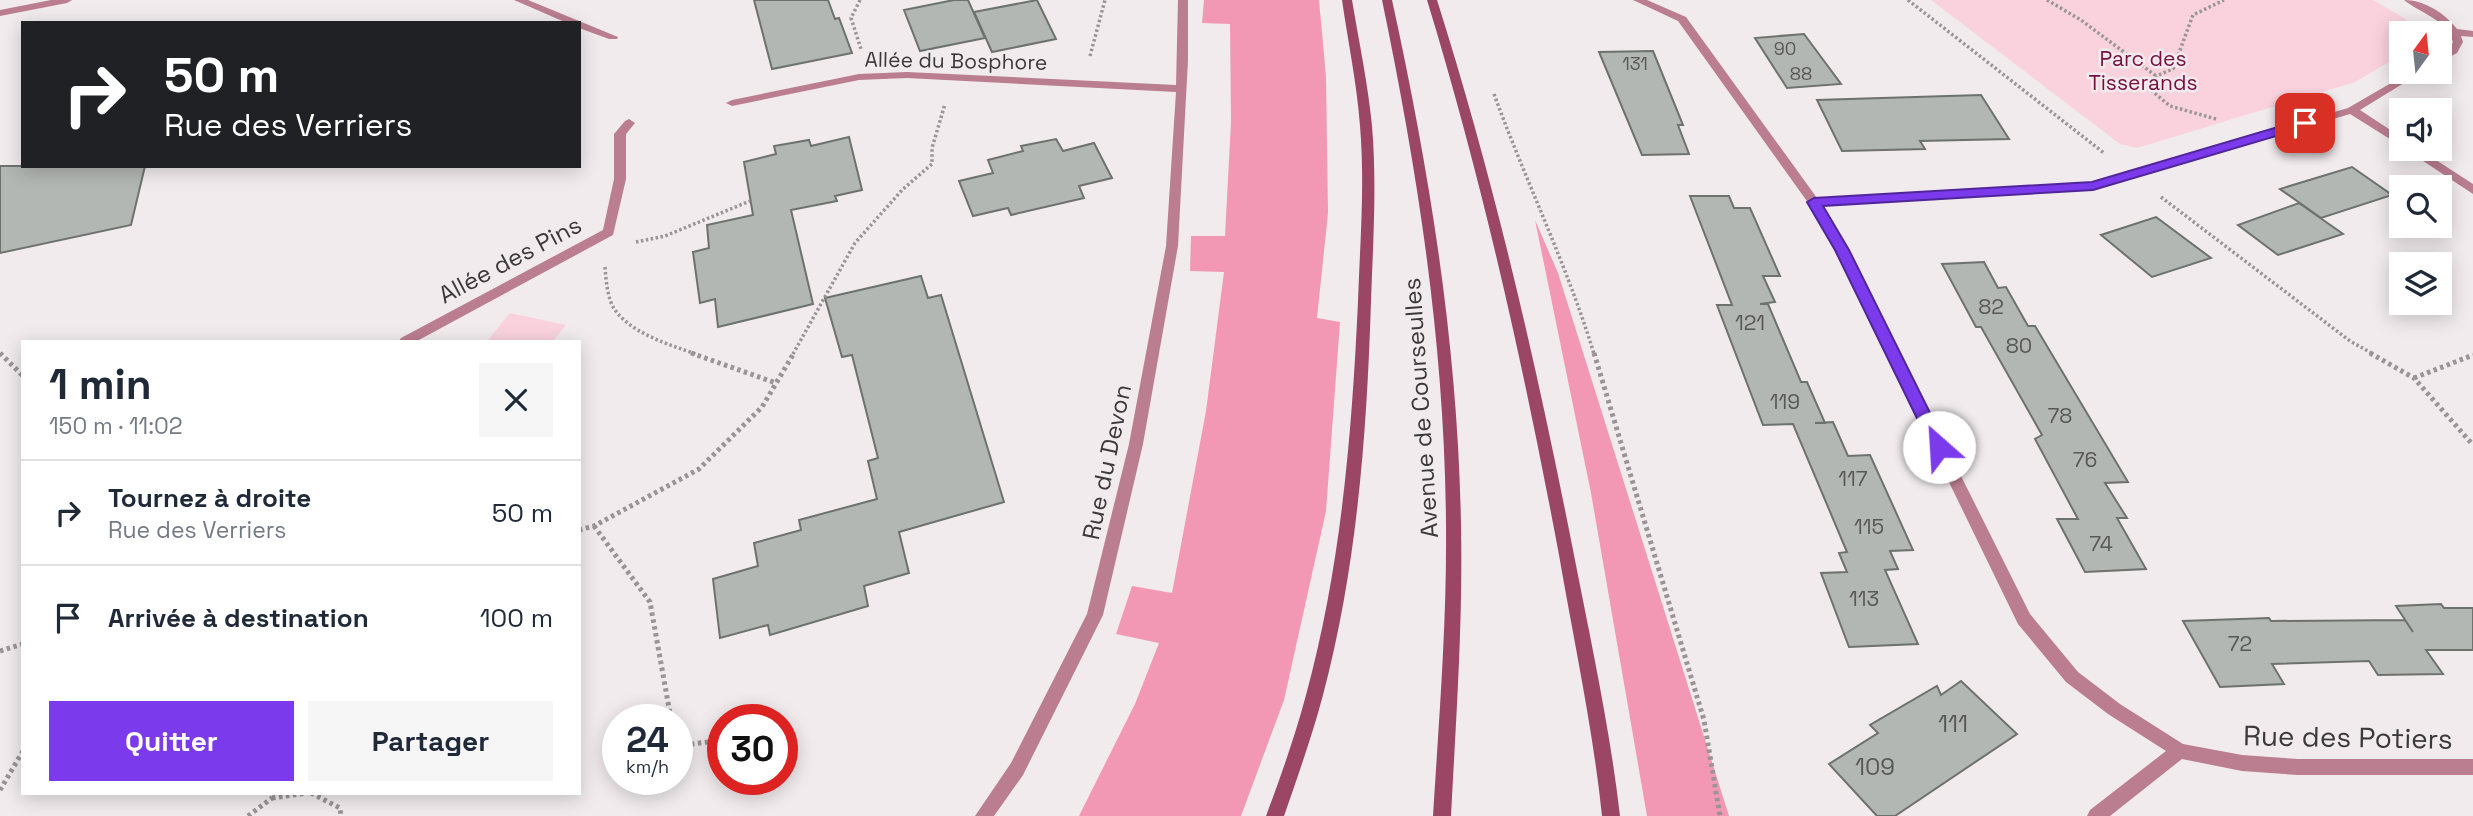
<!DOCTYPE html>
<html lang="fr">
<head>
<meta charset="utf-8">
<style>
  :root { --surface:#fff; --page:#f6f6f7; --text:#1f2937; --muted:#747a83; --line:#e0e1e3; --accent:#7c3aed }
  body { margin:0; font-family:"Space Grotesk",sans-serif; background:var(--page); color:var(--text); height:100vh; display:flex; flex-direction:column; font-size:26px; white-space:nowrap }
  * { box-sizing:border-box; margin:0 }
  p { font-size:23px; color:var(--muted) }
  .icon { flex:none; width:38px; height:38px; fill:none; stroke:currentColor; stroke-width:2; stroke-linecap:round; stroke-linejoin:round }
  .map { position:relative; flex:1; overflow:hidden }
  .details { position:absolute; left:21px; top:340px; width:560px; height:455px; display:flex; flex-direction:column; background:var(--surface); border-radius:0px; box-shadow:0 4px 18px #0003 }
  .details>* { flex:none }
  .banner { position:absolute; left:21px; top:21px; width:560px; height:147px; border-radius:0px; box-shadow:0 4px 18px #0003; background:#202124; color:#fff; overflow:hidden }
  .needle { width:46px; rotate:15deg }
  .tools { position:absolute; left:2389px; top:21px; display:grid; gap:14px }
  .tools a { display:grid; place-items:center; width:63px; height:63px; border-radius:0px; background:var(--surface); box-shadow:0 4px 18px #0003; font-size:35px }
  .speed { position:absolute; left:602px; top:704px; display:flex; gap:14px; font-size:35px; font-weight:700; text-align:center }
  .speed>* { display:grid; place-content:center; width:91px; height:91px; border-radius:50%; background:var(--surface); box-shadow:0 4px 18px #0003; line-height:1 }
  .speed small { font-size:18px; font-weight:400 }
  .speed .limit { border:10px solid #d22; background:#fff; color:#111 }
  .pin { position:absolute; display:grid; place-items:center; width:60px; height:60px; color:#fff; margin:-30px; border-radius:14px; box-shadow:0 4px 10px #0006 }
  .me { position:absolute; width:77px; margin:-38px; rotate:334deg; stroke-linejoin:round; filter:drop-shadow(0 0 5px #0008) }
  .turn { display:flex; align-items:center; gap:24px; height:147px; padding:0 28px; font-size:32px }
  .turn .icon { width:91px; height:91px; stroke-width:2.5 }
  .turn b { display:block; font-size:49px; line-height:60px }
  .round { display:grid; place-items:center; flex:none; width:74px; height:74px; border-radius:0px; background:var(--page) }
  .head { display:flex; align-items:center; justify-content:space-between; height:119px; padding:0 28px }
  h1 { font-size:42px; font-weight:700; line-height:52px }
  .action { display:flex; gap:14px; margin-top:auto; padding:14px 28px }
  .action a { flex:1; height:80px; border-radius:0px; background:var(--accent); color:#fff; font-size:28px; font-weight:700; line-height:80px; text-align:center }
  .action a+a { background:var(--page); color:var(--text) }
  ul { padding:0; list-style:none }
  li { display:flex; align-items:center; gap:21px; height:105px; padding:0 28px; border-top:2px solid var(--line) }
  li div { flex:1 }
  li b { display:block; font-size:26px }
  li em { font-style:normal }
  .map>svg:first-child { display:block }
</style>
</head>
<body>
<div class="map">
<svg width="2473" height="816" viewBox="0 0 2473 816">
  <rect width="100%" height="100%" fill="#f1ebed"/>
  <!-- green -->
  <g fill="#f9d2dd">
    <polygon points="1931,0 2373,0 2404,18 2417,33 2401,33 2401,55 2355,82 2137,148 2120,144"/>
    <polygon points="510,313 566,325 553,341 487,341"/>
  </g>
  <!-- forest -->
  <g fill="#f298b5">
    <polygon points="1204,0 1319,0 1326,77 1328,213 1317,318 1340,322 1326,511 1284,700 1241,816 1079,816 1135,704 1159,643 1116,634 1132,586 1172,593 1206,411 1224,272 1190,271 1191,236 1225,236 1231,122 1230,24 1202,23"/>
    <polygon points="1535,220 1558,273 1729,816 1647,816 1591,493"/>
  </g>
  <!-- building -->
  <g fill="#b3b7b4" stroke="#6e726f" stroke-width="2">
    <polygon points="754,0 828,0 835,19 839,18 852,53 772,69"/>
    <polygon points="954,0 968,0 985,38 920,51 904,10"/>
    <polygon points="1037,0 1056,39 992,52 974,12"/>
    <polygon points="1804,34 1841,84 1787,88 1755,38"/>
    <polygon points="1653,51 1683,125 1678,125 1689,154 1642,155 1599,52"/>
    <polygon points="1981,95 2009,139 1920,141 1925,149 1842,151 1817,100"/>
    <polygon points="849,137 862,190 835,196 837,201 791,210 813,304 718,327 715,299 700,303 693,252 709,248 707,225 753,215 744,162 776,154 774,146 809,140 811,146"/>
    <polygon points="1056,139 1063,151 1094,143 1112,178 1079,186 1084,198 1011,215 1008,208 973,216 959,181 993,173 988,160 1023,151 1021,146"/>
    <polygon points="0,166 145,166 131,225 0,253"/>
    <polygon points="2352,167 2392,195 2321,218 2280,189"/>
    <polygon points="1690,196 1729,196 1734,208 1750,208 1780,276 1763,276 1775,302 1760,304 1768,304 1801,382 1807,382 1825,423 1815,423 1833,422 1848,456 1870,455 1913,550 1890,551 1898,569 1885,570 1918,644 1849,647 1821,573 1847,572 1839,553 1847,552 1793,424 1763,425 1717,305 1732,305"/>
    <polygon points="2299,203 2343,234 2278,255 2238,225"/>
    <polygon points="2156,217 2211,258 2152,277 2101,235"/>
    <polygon points="1984,262 1998,288 2006,287 2028,326 2035,326 2128,482 2105,483 2127,518 2117,518 2146,569 2085,572 2057,519 2078,519 2035,439 2042,435 1981,327 1976,327 1942,264"/>
    <polygon points="921,276 928,298 941,295 1004,502 899,532 909,573 864,586 868,606 770,635 768,625 720,638 713,579 758,566 754,543 801,530 799,520 877,499 868,461 878,458 852,355 842,357 825,298"/>
    <polygon points="2441,604 2444,608 2473,608 2473,650 2426,650 2443,674 2378,675 2369,661 2272,664 2284,684 2220,687 2183,621 2269,618 2271,621 2405,620 2413,632 2396,606"/>
    <polygon points="1961,681 2017,734 1895,816 1877,816 1829,764 1878,733 1870,725 1937,686 1941,695"/>
  </g>
  <g fill="none" stroke-linecap="round" stroke-linejoin="round">
    <!-- path-far1 -->
    <g stroke="#999597" stroke-width="3.5" stroke-dasharray="2.5 2.5" stroke-linecap="butt">
      <polyline points="860,0 851,18 861,49"/>
      <polyline points="1908,0 2104,153"/>
      <polyline points="2047,0 2081,20 2156,76"/>
      <polyline points="1090,56 1105,0"/>
      <path d="M 1494,94 C 1526,182 1567,265 1594,354"/>
      <polyline points="2216,119 2170,106 2152,91 2156,76 2173,69 2193,15 2224,0"/>
      <polyline points="2161,197 2350,341 2373,354"/>
      <polyline points="636,242 665,236 750,201"/>
      <path d="M 605,267 C 606,280 607,293 612,305 C 626,332 670,345 696,354"/>
      <polyline points="793,354 855,243 903,189 932,164 932,148 945,104"/>
    </g>
    <!-- path -->
    <g stroke="#999597" stroke-width="5" stroke-dasharray="3.5 3.5" stroke-linecap="butt">
      <polyline points="0,353 23,376"/>
      <polyline points="691,353 776,383"/>
      <polyline points="1594,353 1704,720 1720,816"/>
      <polyline points="2370,353 2414,378 2473,445"/>
      <polyline points="2414,378 2473,355"/>
      <polyline points="594,526 650,602 671,719"/>
      <polyline points="579,530 594,526 699,469 762,407 794,353"/>
      <polyline points="0,651 23,644"/>
      <polyline points="677,746 723,740"/>
      <polyline points="0,790 23,751"/>
      <polyline points="311,793 340,808 341,816"/>
      <polyline points="272,798 306,793"/>
      <polyline points="248,816 272,798 273,793"/>
    </g>
    <!-- street -->
    <g fill="#ba7e90" fill-rule="evenodd">
      <polygon points="51,0 72,0 67,3 0,16 0,10"/>
      <polygon points="514,0 528,0 618,37 617,39 609,39 579,28 579,23 567,23"/>
      <polygon points="1178,0 1188,0 1188,60 1178,246 1143,444 1103,615 1023,775 994,816 975,816 1011,763 1087,614 1129,444 1166,246 1176,92 907,78 859,80 732,106 726,103 732,100 859,74 907,72 1176,85"/>
      <polygon points="1633,0 1647,0 1686,17 1817,198 2093,182 2348,108 2410,72 2422,72 2360,110 2401,137 2401,146 2350,114 2093,190 1822,206 1848,250 2030,614 2078,672 2120,704 2183,744 2242,755 2298,759 2473,759 2473,775 2298,775 2242,771 2182,759 2110,816 2087,816 2090,810 2166,751 2108,714 2066,682 2018,624 1836,250 1809,204 1678,21"/>
      <path d="M 2404,0 C 2424,0 2445,13 2457,29 L 2473,31 L 2473,37 L 2461,36 L 2463,42 L 2457,53 L 2440,62 L 2440,55 L 2449,49 L 2453,42 C 2445,18 2421,14 2404,0 Z"/>
      <polygon points="629,119 635,123 626,134 626,179 613,235 417,341 399,341 401,338 603,230 614,179 614,134 625,121"/>
      <polygon points="2405,149 2419,149 2473,184 2473,194"/>
    </g>
    <!-- secondary -->
    <g fill="#9b4665" fill-rule="evenodd">
      <path d="M 1342,0 L 1352,0 C 1359,42 1368,84 1372,126 C 1377,184 1373,243 1371,301 C 1367,432 1357,567 1323,695 C 1312,736 1298,776 1284,816 L 1266,816 C 1281,776 1295,736 1306,695 C 1341,567 1352,433 1358,301 C 1360,243 1365,184 1360,126 C 1357,84 1348,42 1342,0 Z"/>
      <path d="M 1382,0 L 1392,0 C 1430,173 1458,348 1461,525 C 1463,622 1456,719 1451,816 L 1433,816 C 1439,719 1447,622 1446,525 C 1445,348 1418,173 1382,0 Z"/>
      <path d="M 1427,0 L 1437,0 C 1495,183 1537,367 1574,555 C 1591,642 1610,729 1620,816 L 1602,816 C 1593,729 1574,642 1559,555 C 1524,368 1483,183 1427,0 Z"/>
    </g>
  </g>
  <!-- route -->
  <polygon fill="#7c3aed" stroke="#51269a" stroke-width="2" points="2305,119 2310,120 2310,126 2093,190 1823,206 1849,250 1947,447 1939,453 1931,447 1835,250 1807,202 1814,198 2092,182"/>
  <g text-anchor="middle" stroke-width="5" stroke-linejoin="round" paint-order="stroke">
    <!-- far-number labels -->
    <g font-size="18" fill="#595858">
      <text x="1785" y="55">90</text>
      <text x="1635" y="70">131</text>
      <text x="1801" y="80">88</text>
    </g>
    <!-- far-park labels -->
    <g font-size="21" fill="#780d40" stroke="#f1ebed">
      <text x="2143" y="66">Parc des<tspan x="2143" dy="24">Tisserands</tspan></text>
    </g>
    <!-- far-street labels -->
    <g font-size="21" fill="#3b393a" stroke="#f1ebed">
      <text transform="translate(956 61) rotate(1)" y="7">Allée du Bosphore</text>
    </g>
    <!-- number labels -->
    <g font-size="21" fill="#595858">
      <text x="1991" y="314">82</text>
      <text x="1750" y="330">121</text>
      <text x="2019" y="353">80</text>
      <text x="1785" y="409">119</text>
      <text x="2060" y="423">78</text>
      <text x="2085" y="467">76</text>
      <text x="1853" y="486">117</text>
      <text x="1869" y="534">115</text>
      <text x="2101" y="551">74</text>
      <text x="1864" y="606">113</text>
      <text x="2240" y="651">72</text>
    </g>
    <!-- street labels -->
    <g font-size="24" fill="#3b393a" stroke="#f1ebed">
      <text transform="translate(510 260) rotate(-28)" y="8">Allée des Pins</text>
      <text transform="translate(1421 408) rotate(-94)" y="8">Avenue de Courseulles</text>
      <text transform="translate(1107 462) rotate(-78)" y="8">Rue du Devon</text>
    </g>
    <!-- near-number labels -->
    <g font-size="24" fill="#595858">
      <text x="1953" y="732">111</text>
      <text x="1875" y="775">109</text>
    </g>
    <!-- near-street labels -->
    <g font-size="28" fill="#3b393a" stroke="#f1ebed">
      <text transform="translate(2348 737) rotate(1)" y="10">Rue des Potiers</text>
    </g>
  </g>
</svg>
<div class="tools">
<a><svg class="needle" viewBox="-14 -14 28 28"><path d="M0-13l5 13h-10z" fill="#e53935"/><path d="M0 13l5-13h-10z" fill="#747a83"/></svg></a>
<a><svg class="icon" aria-label="sound" viewBox="0 0 24 24"><path d="M4 9h4l5-4v14l-5-4H4zM17 9q2 3 0 6"/></svg></a>
<a><svg class="icon" aria-label="search" viewBox="0 0 24 24"><circle cx="10" cy="10" r="6"/><path d="M15 15l6 6"/></svg></a>
<a><svg class="icon" aria-label="layers" viewBox="0 0 24 24"><path d="M12 4l9 5-9 5-9-5zM3 14l9 5 9-5"/></svg></a>
</div>
<div class="speed"><div>24<small>km/h</small></div><div class="limit">30</div></div>
<div class="pin" style="left:2305px;top:123px;background:#d93025"><svg class="icon" aria-label="arrive" viewBox="0 0 24 24"><path d="M6 21V4h12l-3 4 3 4H6"/></svg></div>
<svg class="me" style="left:1939px;top:447px" viewBox="-20 -20 40 40"><circle r="19" fill="#fff"/><path d="M0-13L10 11 0 6-10 11z" fill="#7c3aed"/></svg>
<div class="banner">
<div class="turn"><svg class="icon" aria-label="right" viewBox="0 0 24 24"><path d="M7 20v-9h11M14 6l5 5-5 5"/></svg><div><b>50 m</b>Rue des Verriers</div></div>
</div>
<section class="details">
<div class="head"><div><h1>1 min</h1><p>150 m · 11:02</p></div><a class="round"><svg class="icon" aria-label="close" viewBox="0 0 24 24"><path d="M6 6l12 12M18 6L6 18"/></svg></a></div>
<ul>
<li><svg class="icon" aria-label="right" viewBox="0 0 24 24"><path d="M7 20v-9h11M14 6l5 5-5 5"/></svg><div><b>Tournez à droite</b><p>Rue des Verriers</p></div><em>50 m</em></li>
<li><svg class="icon" aria-label="arrive" viewBox="0 0 24 24"><path d="M6 21V4h12l-3 4 3 4H6"/></svg><div><b>Arrivée à destination</b></div><em>100 m</em></li>
</ul>
<div class="action"><a>Quitter</a><a>Partager</a></div>
</section>
</div>
</body>
</html>
